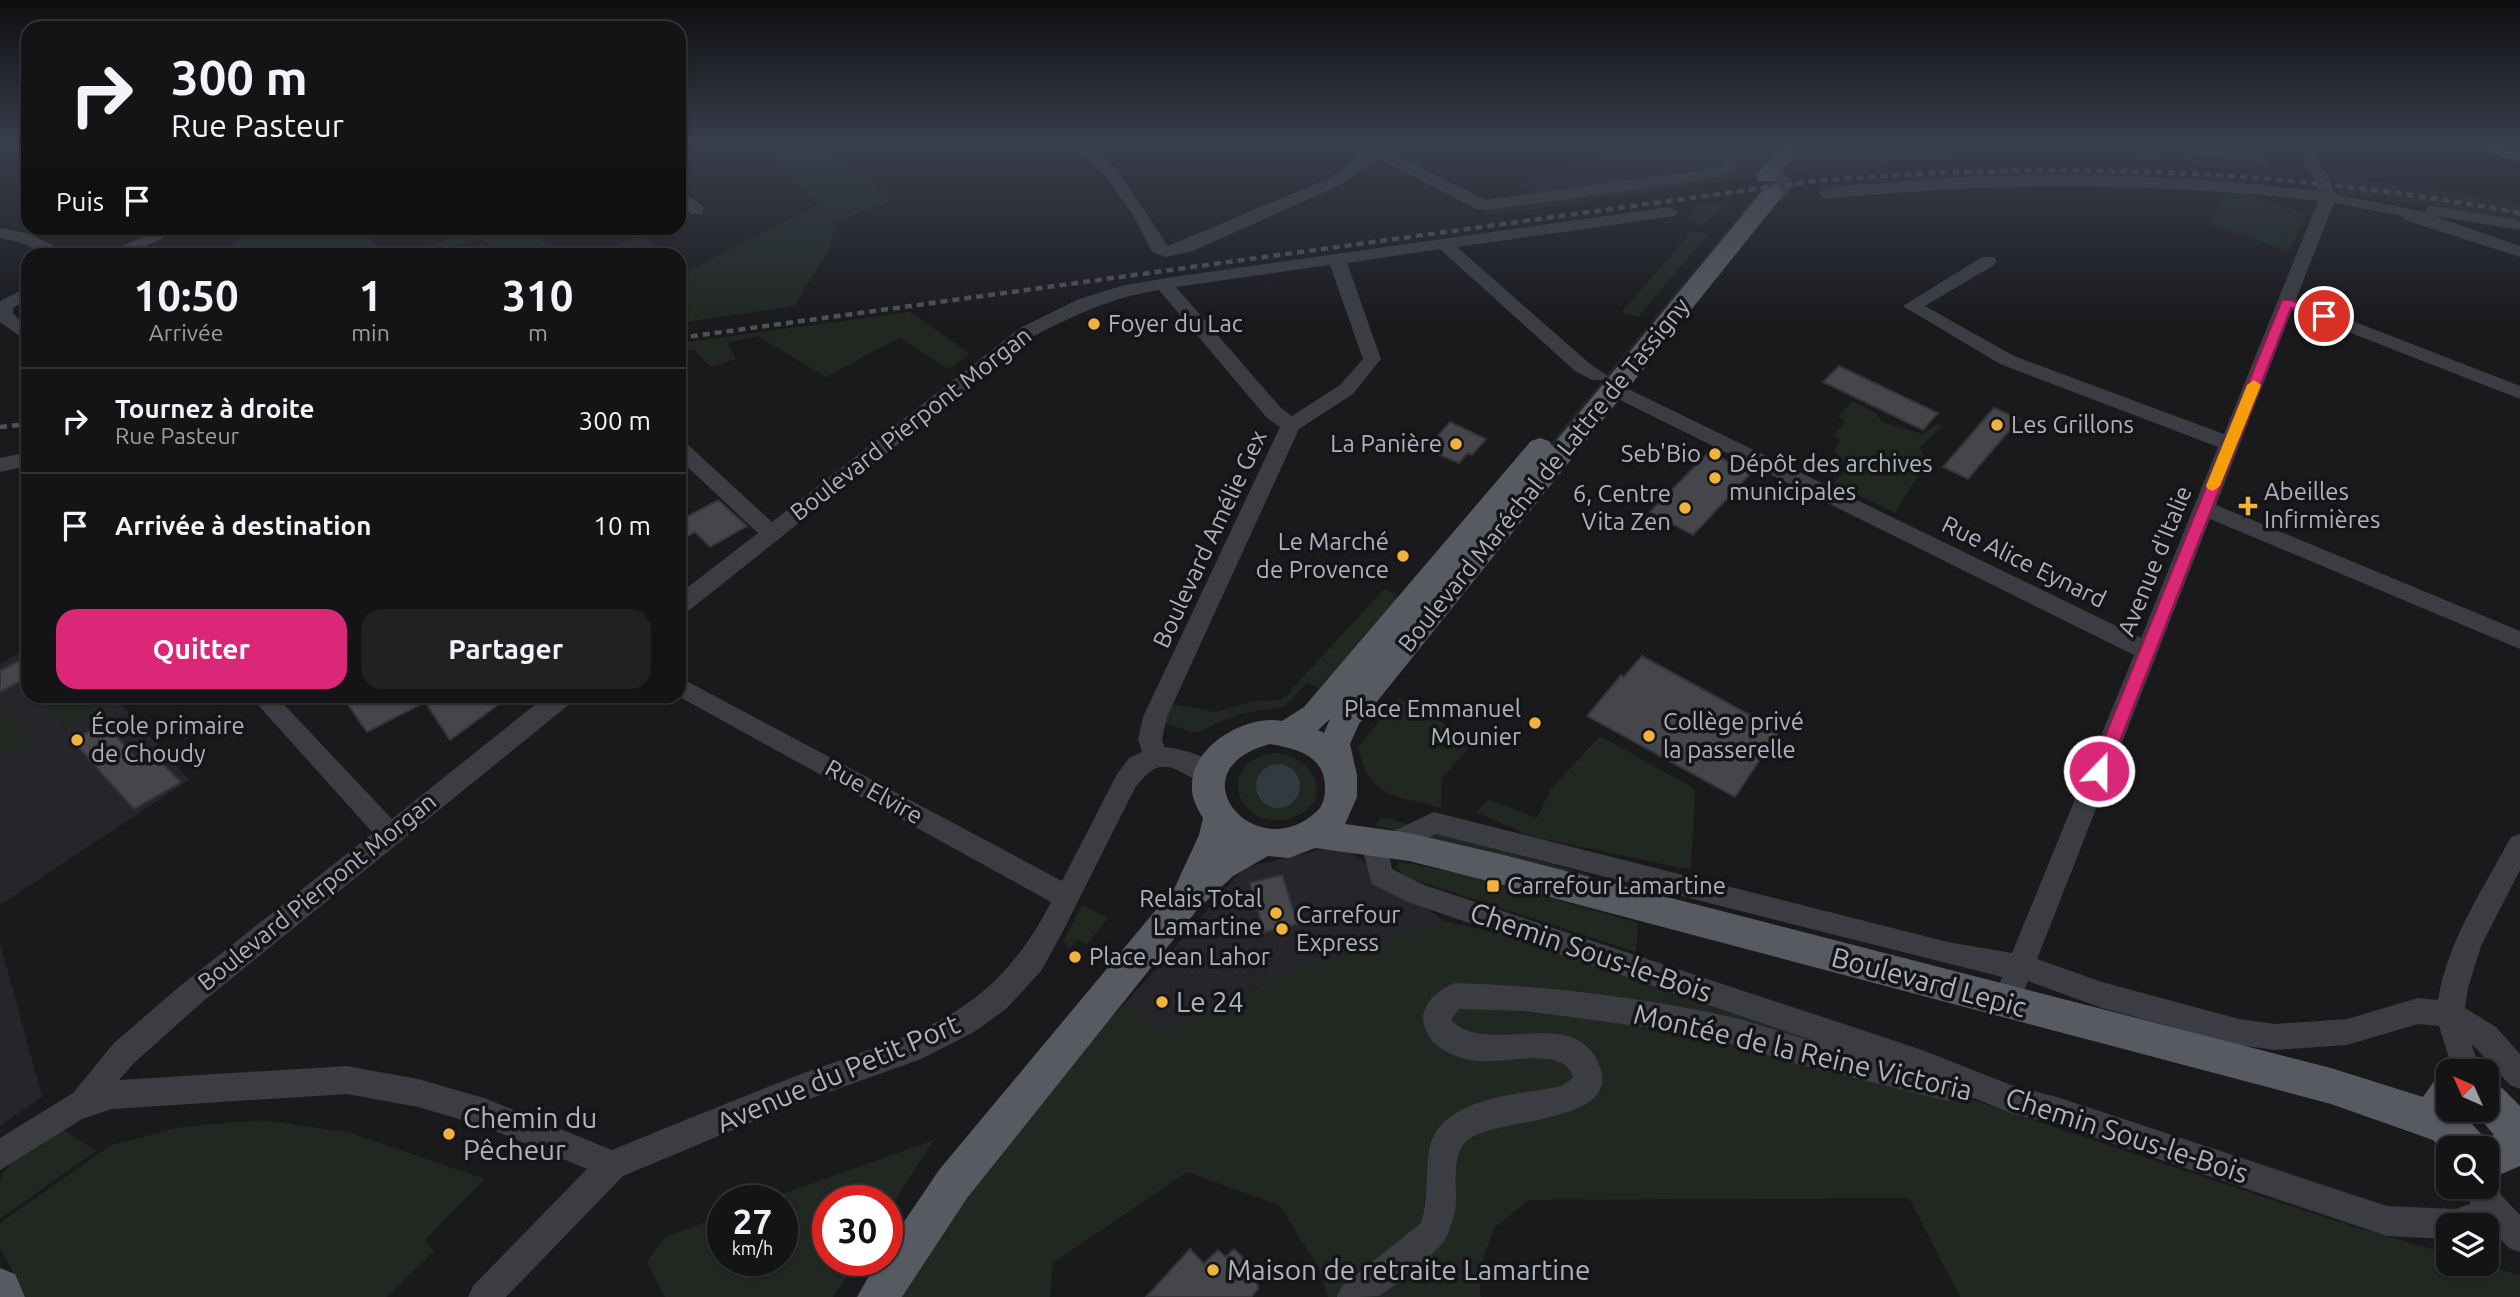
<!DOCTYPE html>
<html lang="fr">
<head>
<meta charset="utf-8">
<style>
  :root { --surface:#141416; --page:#212123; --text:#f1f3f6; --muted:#9d9ea1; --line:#333335; --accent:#db2777 }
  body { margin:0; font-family:Ubuntu,sans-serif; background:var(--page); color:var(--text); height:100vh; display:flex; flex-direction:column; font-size:26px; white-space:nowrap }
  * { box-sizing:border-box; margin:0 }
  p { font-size:23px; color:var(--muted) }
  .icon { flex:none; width:38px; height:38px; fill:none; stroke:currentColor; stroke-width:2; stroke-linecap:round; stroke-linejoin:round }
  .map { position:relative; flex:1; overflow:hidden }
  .sheet { position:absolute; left:21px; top:248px; width:665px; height:455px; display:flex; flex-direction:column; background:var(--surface); border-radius:21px; box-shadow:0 2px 5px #0004,0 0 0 2px var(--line) }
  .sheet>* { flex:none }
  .hud { position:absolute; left:21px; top:21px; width:665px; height:214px; border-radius:21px; box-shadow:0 2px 5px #0004,0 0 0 2px var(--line); background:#141416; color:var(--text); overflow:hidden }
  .needle { width:46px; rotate:315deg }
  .tools { position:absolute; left:2436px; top:1059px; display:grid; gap:14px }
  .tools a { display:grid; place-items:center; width:63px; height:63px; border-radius:14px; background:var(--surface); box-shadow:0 2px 5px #0004,0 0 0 2px var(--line); font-size:35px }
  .speed { position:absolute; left:707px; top:1185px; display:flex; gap:14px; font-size:35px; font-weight:700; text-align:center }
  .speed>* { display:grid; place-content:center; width:91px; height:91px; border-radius:50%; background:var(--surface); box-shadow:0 2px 5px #0004,0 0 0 2px var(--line); line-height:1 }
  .speed small { font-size:18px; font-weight:400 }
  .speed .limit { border:10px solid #d22; background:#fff; color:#111 }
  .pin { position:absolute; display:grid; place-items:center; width:60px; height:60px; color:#fff; margin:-30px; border:4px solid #fff; border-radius:50%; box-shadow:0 2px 7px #0007 }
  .me { position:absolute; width:77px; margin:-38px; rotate:22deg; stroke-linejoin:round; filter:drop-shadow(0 0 5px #0008) }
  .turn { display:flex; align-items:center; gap:24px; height:147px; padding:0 35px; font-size:32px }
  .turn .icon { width:91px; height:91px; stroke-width:2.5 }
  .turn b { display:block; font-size:49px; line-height:60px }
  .then { display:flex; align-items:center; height:66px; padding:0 35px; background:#0003; gap:14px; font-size:26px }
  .eta { display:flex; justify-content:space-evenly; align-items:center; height:119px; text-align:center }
  .eta b { font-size:42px; font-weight:600; line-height:49px }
  .cta { display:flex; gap:14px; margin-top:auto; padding:14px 35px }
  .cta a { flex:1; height:80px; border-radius:21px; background:var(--accent); color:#fff; font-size:28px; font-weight:600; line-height:80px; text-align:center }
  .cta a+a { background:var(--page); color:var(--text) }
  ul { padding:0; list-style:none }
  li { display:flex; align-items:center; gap:21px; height:105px; padding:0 35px; border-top:2px solid var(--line) }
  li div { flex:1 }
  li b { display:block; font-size:26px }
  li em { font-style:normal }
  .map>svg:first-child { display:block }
</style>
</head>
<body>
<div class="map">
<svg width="2520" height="1297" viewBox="0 0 2520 1297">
  <rect width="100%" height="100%" fill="#1a1a1d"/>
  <!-- built -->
  <g fill="#26262a">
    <polygon points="1302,143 1373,143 1352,160"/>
    <polygon points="1618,143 1996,143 1992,157 1849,165 1549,204 1522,184"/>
    <polygon points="2332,175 2520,203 2520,222 2428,205 2342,195"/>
    <polygon points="28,648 28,696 115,697 189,780 0,905 0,664"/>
    <polygon points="1341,845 1444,921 1285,974 1163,1034 1125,1004 1244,868"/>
    <polygon points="0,943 42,1097 0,1126"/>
  </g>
  <!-- green -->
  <g fill="#202821">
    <polygon points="753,143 822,143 895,199 838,221 827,254 794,306 679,323 679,266 686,272 819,204"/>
    <polygon points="1768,143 1777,143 1746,179 1484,216 1482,212 1738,176"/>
    <polygon points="1799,143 1809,143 1347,702 1529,469"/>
    <path d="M 1947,143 L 1992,157 L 1814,170 L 1839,147 C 1871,167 1913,146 1947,143 Z"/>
    <polygon points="2130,145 2157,147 2159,153 2297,169 2300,174 2128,159"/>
    <polygon points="2003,171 2130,172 2270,183 2272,188 2133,177 1823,191 1818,185"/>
    <polygon points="2225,191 2248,194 2306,214 2289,251 2211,225"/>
    <polygon points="1730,200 1702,227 1684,220 1699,205"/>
    <polygon points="260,228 360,228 381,250 402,255 241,255 232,243"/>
    <polygon points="459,228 527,228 559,255 501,255 480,237 432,255 405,255 463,233"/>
    <polygon points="1692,231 1708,234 1638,317 1622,312"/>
    <polygon points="642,236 666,255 595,255"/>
    <polygon points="910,312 970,354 949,369 899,338 826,377 758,336 728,343 736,359 710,367 693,349 679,355 679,343"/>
    <polygon points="1852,401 1875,412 1882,422 1922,434 1937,424 1942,426 1920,447 1927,460 1895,513 1834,483 1845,471 1845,462 1834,451 1840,440 1833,436 1846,422 1838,416"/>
    <polygon points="1384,589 1401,597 1320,688 1307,683 1285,706 1239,714 1195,733 1162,722 1172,704 1215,712 1256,701 1282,700"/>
    <polygon points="115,696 118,700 65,731 41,697"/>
    <path d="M 1398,698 L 1475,741 L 1441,779 L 1441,808 C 1394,794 1370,800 1358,747 Z"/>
    <polygon points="0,706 31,740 0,758"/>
    <polygon points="1600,736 1695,789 1691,870 1530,836 1476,812 1489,800 1537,818 1551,789"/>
    <path d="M 1274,753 C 1316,755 1337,804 1291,818 C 1239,833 1211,764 1274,753 Z"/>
    <polygon points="1381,817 1590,875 1588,883 1376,825"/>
    <polygon points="1401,862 1472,876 1638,923 1636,952 1406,877 1396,867"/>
    <polygon points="1082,905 1108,918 1087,944 1078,940 1070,948 1063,942"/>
    <polygon points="1444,921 1559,947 1641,973 1979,1102 2348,1225 2448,1254 2448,1264 2480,1264 2520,1275 2520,1297 1960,1297 1909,1198 1529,1200 1495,1227 1478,1271 1481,1297 1328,1297 1319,1268 1279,1205 1187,1172 1053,1263 1050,1297 901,1297 1025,1104 1125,1004 1163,1034 1285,974"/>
    <polygon points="261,1120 347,1132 485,1179 425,1240 434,1251 387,1297 26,1297 0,1247 0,1223 111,1145 181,1127"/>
    <path d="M 62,1129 L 96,1151 L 0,1219 C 0,1208 0,1192 0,1181 C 8,1156 42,1140 62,1129 Z"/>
    <polygon points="934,1140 887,1212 887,1200 828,1200 828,1260 857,1260 833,1297 665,1297 647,1262 665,1237 723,1216 723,1260 782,1260 782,1200 766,1200"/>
  </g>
  <!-- water -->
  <circle fill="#303a41" cx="1278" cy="786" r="22"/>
  <!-- building -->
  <g fill="#45464a" stroke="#343539" stroke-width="2">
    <polygon points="2189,143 2258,143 2267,162 2189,154"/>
    <polygon points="1839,366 1938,413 1923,430 1823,382"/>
    <polygon points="1994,408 2019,419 1968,479 1943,467"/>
    <polygon points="1450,422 1486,439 1472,455 1468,453 1459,463 1426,449"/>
    <polygon points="1709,452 1751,473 1693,535 1650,512"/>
    <polygon points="718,500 747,526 710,547 695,532 688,536 679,527 679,521"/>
    <polygon points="28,656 28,677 0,692 0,671"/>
    <polygon points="1642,656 1779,731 1735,797 1587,716 1621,675 1624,677"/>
    <polygon points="342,696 510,696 450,740 425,702 367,732"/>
    <polygon points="104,722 137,760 150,752 181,782 134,809 73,741"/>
    <polygon points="1282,875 1298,924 1264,932 1250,883"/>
    <polygon points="1190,1249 1204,1264 1218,1250 1226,1257 1234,1249 1261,1276 1257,1281 1258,1289 1251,1297 1146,1297"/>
  </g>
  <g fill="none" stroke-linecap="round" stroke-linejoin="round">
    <!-- major-tunnel -->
    <polyline stroke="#37383d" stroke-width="23" stroke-dasharray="23 11" stroke-linecap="butt" points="1772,194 1791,172"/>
    <!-- minor -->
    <g fill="#3b3d42" fill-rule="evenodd">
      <polygon points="1068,143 1085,143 1115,167 1168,246 1330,178 1377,143 1395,143 1388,150 1485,200 1703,170 1718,166 1743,143 1760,143 1730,172 1705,180 1489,210 1476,209 1378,158 1342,184 1193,251 1166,257 1152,252 1133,215 1103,173"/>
      <path d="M 2290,143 L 2306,143 L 2329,177 L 2335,194 L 2425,212 L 2427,207 L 2433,206 L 2520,220 L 2520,230 L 2434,216 L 2520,246 L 2520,257 L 2405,220 L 2403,216 L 2334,203 L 2296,299 L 2520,386 L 2520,399 L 2292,310 L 2216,505 L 2520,631 L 2520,649 L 2210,519 L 2037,959 L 2102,982 L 2239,1019 L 2275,1024 L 2347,1019 L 2418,998 L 2438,1000 C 2447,942 2483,889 2511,837 L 2520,834 L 2520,870 L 2481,946 L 2468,988 L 2465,1008 L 2496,1027 L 2520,1054 L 2520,1089 L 2510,1085 L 2471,1043 L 2481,1071 L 2453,1071 L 2439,1026 L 2418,1024 L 2347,1045 L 2275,1050 L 2239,1045 L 2102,1008 L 2028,981 L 2016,1011 L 2006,1015 L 1996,1011 L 1992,1002 L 2002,977 L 1436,834 L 1396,853 L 1388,850 L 1392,869 L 1424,885 L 1922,1050 L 2011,1085 L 2057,1097 L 2387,1206 L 2456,1209 L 2470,1204 L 2471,1186 L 2487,1186 L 2487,1171 L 2497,1175 L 2501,1195 L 2520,1215 L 2520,1252 L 2509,1248 L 2487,1225 L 2448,1225 L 2448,1239 L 2387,1236 L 2057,1125 L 2011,1113 L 1961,1093 L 1949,1101 L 1801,1065 L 1725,1042 L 1653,1028 L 1525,1011 L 1459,1009 L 1451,1020 C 1488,1059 1580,1000 1601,1070 C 1617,1124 1494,1118 1468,1140 C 1448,1155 1460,1194 1454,1216 C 1451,1225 1447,1239 1441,1245 C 1431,1256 1392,1289 1379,1296 C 1369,1297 1349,1297 1337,1297 L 1342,1286 L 1421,1223 C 1429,1201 1425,1175 1429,1152 C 1437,1096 1519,1095 1562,1086 L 1573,1078 C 1567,1045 1501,1064 1478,1061 C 1463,1060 1444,1053 1433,1042 C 1428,1036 1423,1025 1423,1017 C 1425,1000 1440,989 1455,983 C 1545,986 1634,996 1722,1015 C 1755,1022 1787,1035 1820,1043 L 1408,902 L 1372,884 L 1360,841 L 1364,833 L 1373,830 L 1382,833 L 1385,839 L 1387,834 L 1434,812 L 1948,942 L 2012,953 L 2134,655 L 1606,393 L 1603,389 L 1606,385 L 1620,385 L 2141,638 L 2218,447 L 2000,364 L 1903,306 L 1982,257 L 1994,257 L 1997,261 L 1994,265 L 1925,306 L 2014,356 L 2224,434 L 2318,201 C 2154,182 1992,182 1827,199 L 1819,194 C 1829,183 1861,186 1875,184 C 2023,169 2170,174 2318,191 L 2313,177 Z"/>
      <polygon points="679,190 703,206 703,214 691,214 679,203"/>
      <path d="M 1669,207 L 1677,212 L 1675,216 L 1457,247 L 1589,363 L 1608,376 L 1606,380 L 1592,380 L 1575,371 L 1440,249 L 1347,263 L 1381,359 L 1353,394 L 1299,429 L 1167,717 L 1162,739 L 1164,747 C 1184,749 1212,756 1221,775 L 1218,782 L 1209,785 C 1175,773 1163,749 1135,788 L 1061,935 L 1041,971 L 1006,1009 L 974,1032 L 921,1059 L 793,1105 L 623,1176 L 506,1297 L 468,1297 L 473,1286 L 587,1169 L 483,1126 L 418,1107 L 347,1094 L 112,1109 L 82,1119 L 0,1170 L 0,1138 L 73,1093 L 114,1043 L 180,986 L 373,833 L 250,696 L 276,696 L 392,819 L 546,696 L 574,696 L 571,703 L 200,1004 L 134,1063 L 119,1080 L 347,1066 L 418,1079 L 484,1098 L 612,1150 C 671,1126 731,1101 791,1078 C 909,1033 988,1025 1051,902 L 678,696 L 679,677 L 1062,881 L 1117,774 L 1129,758 L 1142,752 L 1138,739 L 1143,717 L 1280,427 L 1267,418 L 1159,290 C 1113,297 1075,315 1034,336 L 687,612 L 679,614 L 679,594 L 758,533 L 679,459 L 679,441 L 686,443 L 772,522 L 1020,328 L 1079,299 L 1125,285 L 1173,277 ZM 1330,265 L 1363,359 L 1340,385 L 1292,416 L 1281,408 L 1176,287 Z"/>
      <polygon points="0,228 31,234 73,256 50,256 20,242 0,238"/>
      <polygon points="163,228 185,228 124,256 100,256"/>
      <polygon points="28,287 28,299 13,308 13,314 28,327 28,342 0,322 0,301"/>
      <polygon points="28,452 28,466 0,472 0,458"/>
    </g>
    <!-- major -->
    <g fill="#575a61" fill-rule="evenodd">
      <polygon points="1782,143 1803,143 1775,181 1759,181 1756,176"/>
      <polygon points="2467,143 2498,143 2520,149 2520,162 2470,147"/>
      <path d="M 1772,188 L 1780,189 L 1783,194 L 1780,199 L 1359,724 L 1350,744 L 1357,775 L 1357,797 L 1345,824 L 1409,833 L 1504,855 L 2331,1068 L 2423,1097 L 2435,1080 L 2448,1075 L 2448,1110 L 2459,1110 L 2484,1137 L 2494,1135 L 2473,1110 L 2487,1110 L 2487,1081 L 2500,1086 L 2520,1106 L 2520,1166 L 2499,1175 L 2487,1174 L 2487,1148 L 2448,1148 L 2448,1156 L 2433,1140 L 2331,1104 L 1504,885 L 1409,861 L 1315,848 L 1289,858 L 1268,856 L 1233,876 L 1197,910 L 967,1198 L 902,1297 L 857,1297 L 878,1260 L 887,1260 L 887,1247 L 939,1170 L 1175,887 L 1199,835 L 1203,818 C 1197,808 1192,799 1192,788 C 1189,747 1246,714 1282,721 L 1304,707 L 1531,441 L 1540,438 L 1549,441 L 1552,446 L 1764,189 ZM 1330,719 L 1324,733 L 1318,730 ZM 1270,744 C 1297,749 1325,755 1325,788 C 1325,798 1323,806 1316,812 C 1255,868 1172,770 1270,744 Z"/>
      <polygon points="0,1268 15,1274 25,1297 0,1297"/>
    </g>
    <!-- rail -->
    <g stroke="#4e5157" stroke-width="4.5" stroke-dasharray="7 5" stroke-linecap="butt">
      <polyline points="2506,143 2520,149"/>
      <path d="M 679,338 L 1814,181 C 2060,161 2277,168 2520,213"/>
      <polyline points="0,427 28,424"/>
    </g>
  </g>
  <!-- sky -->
  <linearGradient id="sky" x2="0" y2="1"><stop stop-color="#0e0e10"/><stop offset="0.44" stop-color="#383e4c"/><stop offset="1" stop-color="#383e4c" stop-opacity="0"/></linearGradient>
  <rect width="2520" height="324" fill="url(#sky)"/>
  <!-- route -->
  <polygon fill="#db2777" stroke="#8e194d" stroke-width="2" points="2282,300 2291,300 2330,316 2324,320 2291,308 2108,771 2099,778 2093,776 2091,771"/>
  <!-- slow -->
  <polygon fill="#f59e0b" points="2254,380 2261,385 2220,486 2213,491 2208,489 2206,486 2247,385"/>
  <!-- markers -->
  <g fill="#f2b33d" stroke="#151518" stroke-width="2.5">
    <circle cx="1094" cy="324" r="7"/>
    <circle cx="1997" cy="425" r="7"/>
    <circle cx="1456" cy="444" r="7"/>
    <circle cx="1715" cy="454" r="7"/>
    <circle cx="1715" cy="478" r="7"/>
    <path d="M2244.5 495.5h7v7h7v7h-7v7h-7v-7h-7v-7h7z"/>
    <circle cx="1685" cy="508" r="7"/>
    <circle cx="1403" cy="556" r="7"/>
    <circle cx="1535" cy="723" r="7"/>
    <circle cx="1649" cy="736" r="7"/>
    <circle cx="77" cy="740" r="7"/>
    <rect x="1486" y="879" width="14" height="14" rx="3.5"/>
    <circle cx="1276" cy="913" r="7"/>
    <circle cx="1282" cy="929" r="7"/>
    <circle cx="1075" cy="957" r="7"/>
    <circle cx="1162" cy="1002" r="7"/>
    <circle cx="449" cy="1134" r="7"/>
    <circle cx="1213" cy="1270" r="7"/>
  </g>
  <g text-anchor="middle" stroke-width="7" stroke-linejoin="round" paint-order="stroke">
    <!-- poi labels -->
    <g font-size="24" fill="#adb2bc" stroke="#151518" text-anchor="start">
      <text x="1108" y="332">Foyer du Lac</text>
      <text x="2011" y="433">Les Grillons</text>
      <text x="1442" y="452" text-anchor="end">La Panière</text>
      <text x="1701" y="462" text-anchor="end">Seb'Bio</text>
      <text x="1729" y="472">Dépôt des archives<tspan x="1729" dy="28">municipales</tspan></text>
      <text x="2264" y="500">Abeilles<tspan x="2264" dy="28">Infirmières</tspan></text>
      <text x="1671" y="502" text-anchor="end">6, Centre<tspan x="1671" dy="28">Vita Zen</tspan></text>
      <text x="1389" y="550" text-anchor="end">Le Marché<tspan x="1389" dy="28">de Provence</tspan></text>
      <text x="1521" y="717" text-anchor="end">Place Emmanuel<tspan x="1521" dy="28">Mounier</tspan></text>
      <text x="1663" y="730">Collège privé<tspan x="1663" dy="28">la passerelle</tspan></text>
      <text x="91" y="734">École primaire<tspan x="91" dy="28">de Choudy</tspan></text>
      <text x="1507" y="894">Carrefour Lamartine</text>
      <text x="1262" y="907" text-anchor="end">Relais Total<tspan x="1262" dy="28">Lamartine</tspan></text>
      <text x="1296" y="923">Carrefour<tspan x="1296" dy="28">Express</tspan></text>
      <text x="1089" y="965">Place Jean Lahor</text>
    </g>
    <!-- street labels -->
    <g font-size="24" fill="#adb2bc" stroke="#151518">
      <text transform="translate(911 424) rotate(-38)" y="8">Boulevard Pierpont Morgan</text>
      <text transform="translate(1544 475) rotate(-51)" y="8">Boulevard Maréchal de Lattre de Tassigny</text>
      <text transform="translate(1210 539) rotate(-65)" y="8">Boulevard Amélie Gex</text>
      <text transform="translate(2155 561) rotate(-68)" y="8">Avenue d'Italie</text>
      <text transform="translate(2024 562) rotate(26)" y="8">Rue Alice Eynard</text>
      <text transform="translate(874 792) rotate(29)" y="8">Rue Elvire</text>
      <text transform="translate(317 892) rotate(-39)" y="8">Boulevard Pierpont Morgan</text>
    </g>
    <!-- near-street labels -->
    <g font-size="28" fill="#adb2bc" stroke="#151518">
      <text transform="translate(1591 952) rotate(19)" y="10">Chemin Sous-le-Bois</text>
      <text transform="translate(1929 982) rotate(15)" y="10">Boulevard Lepic</text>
      <text transform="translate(1803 1052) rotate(13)" y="10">Montée de la Reine Victoria</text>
      <text transform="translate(838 1073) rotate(-23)" y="10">Avenue du Petit Port</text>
      <text transform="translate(2127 1135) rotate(18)" y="10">Chemin Sous-le-Bois</text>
    </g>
    <!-- near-poi labels -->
    <g font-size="28" fill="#adb2bc" stroke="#151518" text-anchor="start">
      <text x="1176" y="1012">Le 24</text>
      <text x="463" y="1128">Chemin du<tspan x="463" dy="32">Pêcheur</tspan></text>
      <text x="1227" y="1280">Maison de retraite Lamartine</text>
    </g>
  </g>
</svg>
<div class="tools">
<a><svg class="needle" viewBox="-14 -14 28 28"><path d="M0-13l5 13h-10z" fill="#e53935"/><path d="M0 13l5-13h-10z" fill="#9d9ea1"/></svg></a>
<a><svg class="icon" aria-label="search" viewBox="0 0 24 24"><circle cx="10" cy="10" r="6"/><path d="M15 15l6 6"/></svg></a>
<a><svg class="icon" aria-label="layers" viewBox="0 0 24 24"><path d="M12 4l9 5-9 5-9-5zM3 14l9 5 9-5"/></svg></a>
</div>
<div class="speed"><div>27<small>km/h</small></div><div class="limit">30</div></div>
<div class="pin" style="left:2324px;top:316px;background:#d93025"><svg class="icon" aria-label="arrive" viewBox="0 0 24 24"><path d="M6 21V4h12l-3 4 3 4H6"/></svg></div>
<svg class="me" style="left:2099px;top:771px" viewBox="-20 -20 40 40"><circle r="17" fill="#db2777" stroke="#fff" stroke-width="3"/><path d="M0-11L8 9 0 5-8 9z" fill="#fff"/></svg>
<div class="hud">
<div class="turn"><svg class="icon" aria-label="right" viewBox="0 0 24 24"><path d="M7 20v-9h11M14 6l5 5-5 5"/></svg><div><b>300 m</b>Rue Pasteur</div></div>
<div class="then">Puis<svg class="icon" aria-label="arrive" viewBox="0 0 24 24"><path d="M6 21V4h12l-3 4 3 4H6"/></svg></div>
</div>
<section class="sheet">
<div class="eta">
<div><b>10:50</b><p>Arrivée</p></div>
<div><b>1</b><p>min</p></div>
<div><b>310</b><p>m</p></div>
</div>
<ul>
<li><svg class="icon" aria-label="right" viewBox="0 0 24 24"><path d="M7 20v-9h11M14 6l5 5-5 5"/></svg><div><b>Tournez à droite</b><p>Rue Pasteur</p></div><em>300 m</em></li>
<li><svg class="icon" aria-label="arrive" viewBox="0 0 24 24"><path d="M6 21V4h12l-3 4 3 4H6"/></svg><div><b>Arrivée à destination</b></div><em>10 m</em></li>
</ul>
<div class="cta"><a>Quitter</a><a>Partager</a></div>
</section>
</div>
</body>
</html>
